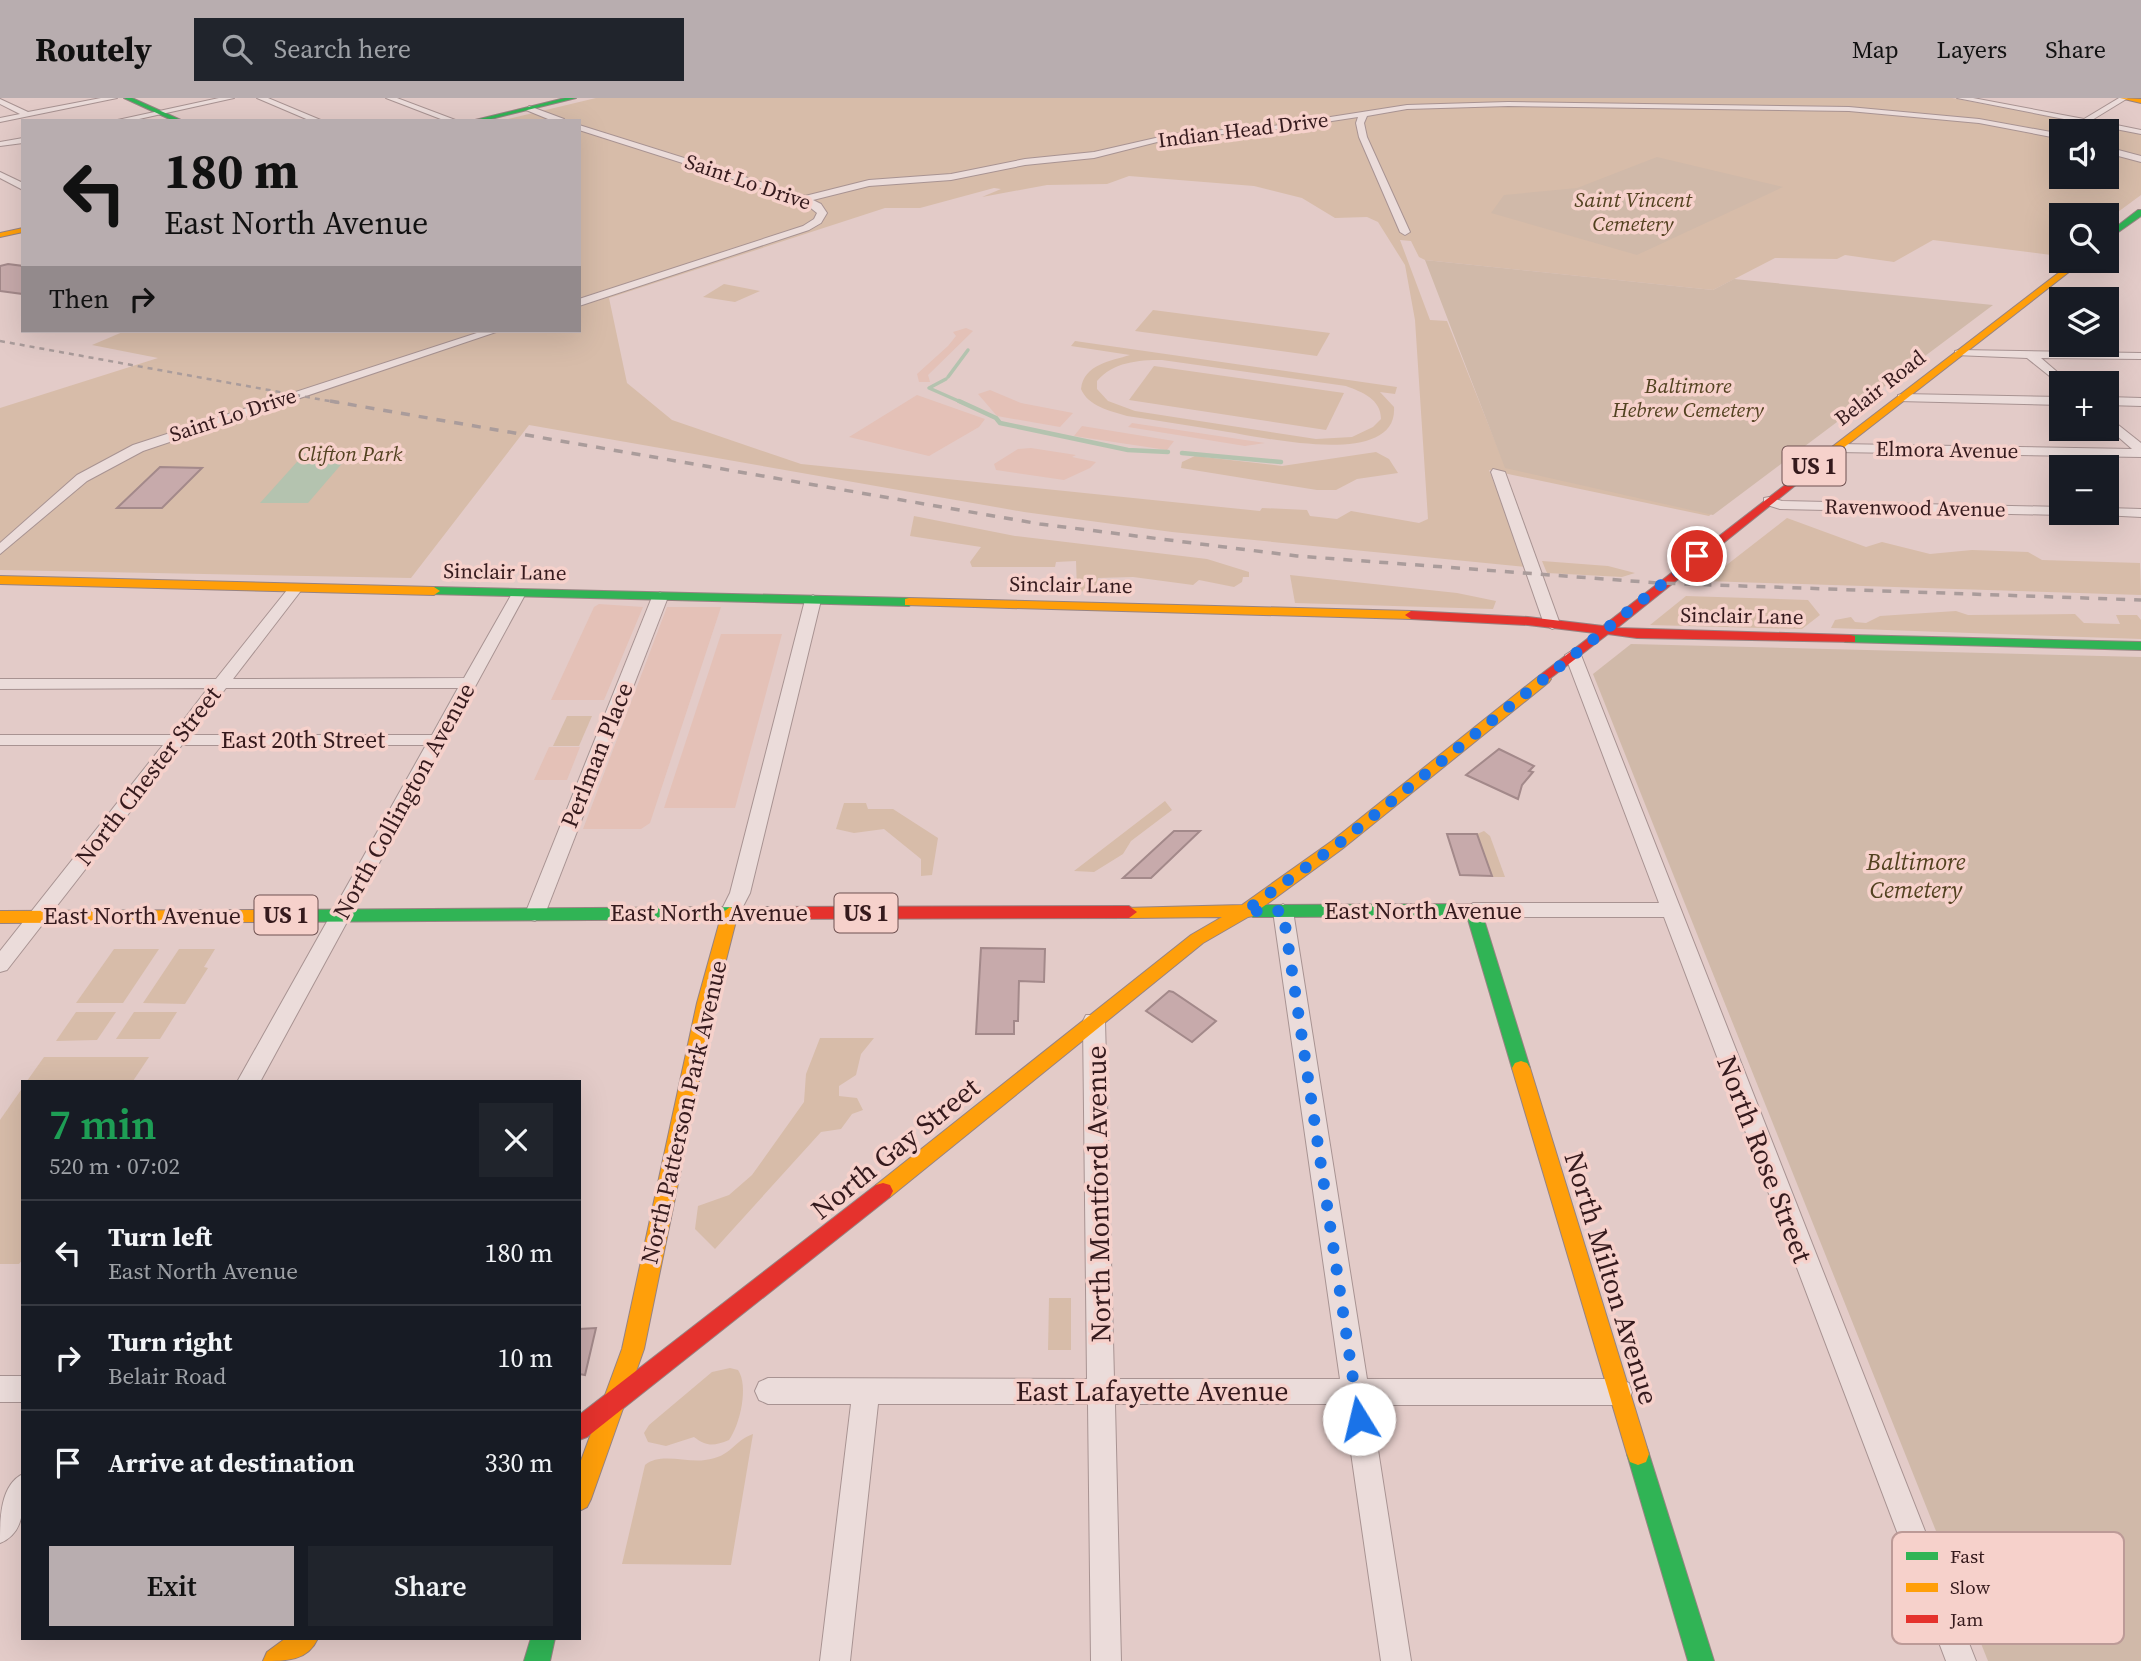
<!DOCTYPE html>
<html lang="en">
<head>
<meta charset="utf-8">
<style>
  :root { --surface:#171b24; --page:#20242c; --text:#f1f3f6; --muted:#9ea1a6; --line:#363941; --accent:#b8adaf }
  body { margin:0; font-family:"Source Serif 4",serif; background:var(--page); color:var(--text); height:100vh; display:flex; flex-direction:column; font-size:26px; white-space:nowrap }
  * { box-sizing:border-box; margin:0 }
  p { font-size:23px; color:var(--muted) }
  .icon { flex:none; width:38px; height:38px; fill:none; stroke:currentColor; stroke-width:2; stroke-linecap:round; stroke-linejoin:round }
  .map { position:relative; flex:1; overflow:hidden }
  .panel { position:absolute; left:21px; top:982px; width:560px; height:560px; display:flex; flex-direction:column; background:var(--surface); border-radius:0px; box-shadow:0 7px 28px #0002 }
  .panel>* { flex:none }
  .guide { position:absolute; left:21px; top:21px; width:560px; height:214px; border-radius:0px; box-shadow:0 7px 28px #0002; background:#b8adaf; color:#111; overflow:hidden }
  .fabs { position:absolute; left:2049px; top:21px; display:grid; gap:14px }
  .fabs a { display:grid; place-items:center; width:70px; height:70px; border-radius:0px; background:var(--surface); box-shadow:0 7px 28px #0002; font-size:35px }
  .pin { position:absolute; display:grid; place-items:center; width:60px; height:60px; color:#fff; margin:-30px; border:4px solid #fff; border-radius:50%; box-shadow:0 2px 7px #0007 }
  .me { position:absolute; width:77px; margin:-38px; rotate:351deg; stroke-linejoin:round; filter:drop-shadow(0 0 5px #0008) }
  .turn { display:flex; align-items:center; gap:24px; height:147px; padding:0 28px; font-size:32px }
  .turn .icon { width:91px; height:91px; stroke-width:2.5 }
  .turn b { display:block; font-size:49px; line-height:60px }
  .then { display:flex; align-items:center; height:66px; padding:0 28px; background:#0003; gap:14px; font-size:26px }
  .round { display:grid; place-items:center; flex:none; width:74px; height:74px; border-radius:0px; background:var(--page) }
  .summary { display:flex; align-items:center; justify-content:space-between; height:119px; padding:0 28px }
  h1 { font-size:42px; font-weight:600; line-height:52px; color:#1e9e55 }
  .cta { display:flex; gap:14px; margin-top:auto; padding:14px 28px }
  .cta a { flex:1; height:80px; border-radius:0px; background:var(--accent); color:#111; font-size:28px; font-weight:600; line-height:80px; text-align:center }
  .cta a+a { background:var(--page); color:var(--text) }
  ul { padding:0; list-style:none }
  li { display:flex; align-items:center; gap:21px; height:105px; padding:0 28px; border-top:2px solid var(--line) }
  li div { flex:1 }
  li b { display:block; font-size:26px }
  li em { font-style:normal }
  header { display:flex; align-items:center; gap:42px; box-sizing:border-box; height:98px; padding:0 35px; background:var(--accent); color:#111 }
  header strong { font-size:33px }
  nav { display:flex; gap:38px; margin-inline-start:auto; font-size:24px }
  .search { width:490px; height:63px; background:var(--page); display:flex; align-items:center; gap:18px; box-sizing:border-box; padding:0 24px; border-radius:0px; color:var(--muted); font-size:26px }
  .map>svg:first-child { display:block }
</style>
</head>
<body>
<header>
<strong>Routely</strong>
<div class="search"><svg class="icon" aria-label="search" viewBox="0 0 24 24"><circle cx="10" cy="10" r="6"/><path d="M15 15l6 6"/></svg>Search here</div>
<nav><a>Map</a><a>Layers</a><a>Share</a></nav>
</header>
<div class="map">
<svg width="2141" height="1563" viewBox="0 0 2141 1563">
  <rect width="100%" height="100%" fill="#e3cbc8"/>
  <!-- farmland -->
  <g fill="#e4c1b7">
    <polygon points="966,230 973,233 928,277 930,284 919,284 917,276 948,248 956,238 953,234"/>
    <polygon points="990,292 1021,305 1073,315 1060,329 997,318 978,296"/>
    <polygon points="917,297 985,321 979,329 929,358 849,339"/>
    <polygon points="1132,325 1265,345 1245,348 1128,329"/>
    <polygon points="1082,328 1174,343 1167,352 1074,338"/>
    <polygon points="1031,350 1076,357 1072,359 1096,364 1090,370 1064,382 996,372 994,366 1018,351"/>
    <polygon points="599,506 643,509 604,602 551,602 594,509"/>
    <polygon points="667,509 721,509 650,725 641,731 583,731"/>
    <polygon points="721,536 782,536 735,710 664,710"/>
    <polygon points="549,649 580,649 567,682 534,682"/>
  </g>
  <!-- green -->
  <g fill="#d7bca9" fill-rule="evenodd">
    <path d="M 596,0 L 1952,0 L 2141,36 L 2141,97 L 2107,122 L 2107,117 L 2062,117 L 2059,158 L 1933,142 L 1894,164 L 1845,157 L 1837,161 L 1775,160 L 1713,192 L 1425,162 L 1419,159 L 1411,143 L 1400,142 L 1430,222 L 1447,223 L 1505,368 L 1712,415 L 1709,418 L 1489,372 L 1527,469 L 1172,434 L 1024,414 L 529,327 L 411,480 L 0,472 L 0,310 L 158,260 L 92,247 L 125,233 L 579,233 L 579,23 L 500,23 ZM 2062,33 L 2107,33 L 2107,79 L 2062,79 ZM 1129,78 L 1254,88 L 1302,100 L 1335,120 L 1367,119 L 1378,124 L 1405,167 L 1415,222 L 1428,421 L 1419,425 L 1351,413 L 1337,421 L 1310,418 L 1307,412 L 1262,410 L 1260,413 L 801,366 L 672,322 L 627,285 L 609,200 L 885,110 L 920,110 L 994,90 L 1001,91 L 982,99 L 1047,87 L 1107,86 Z"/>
    <polygon points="724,186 760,193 735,204 703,199"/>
    <polygon points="1153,212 1330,235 1317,258 1135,233"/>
    <path d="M 1075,243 L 1397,289 L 1395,296 L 1380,294 L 1394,309 C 1398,371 1262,339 1228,334 C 1194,328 1160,323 1127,318 C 1110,313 1088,308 1081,291 C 1084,266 1111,263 1130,257 L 1071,248 ZM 1162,262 L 1346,288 C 1362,294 1381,301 1381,321 L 1373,329 L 1352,339 L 1316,341 L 1135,313 L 1108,303 L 1097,291 L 1097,283 C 1113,264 1138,262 1162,262 Z"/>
    <polygon points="1154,268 1344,295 1326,332 1129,302"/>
    <polygon points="1376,354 1389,361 1398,375 1357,381 1336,392 1317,392 1181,370 1182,364 1195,358 1282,368"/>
    <polygon points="914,418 1015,438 1207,461 1249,474 1249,479 1243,479 1242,484 1234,489 1199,482 1193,487 1133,479 1098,480 1094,494 1077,493 1076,463 1056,464 1055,469 972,469 970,464 981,449 910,438"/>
    <polygon points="1787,420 1866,449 1882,444 1930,456 1972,452 2028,454 2042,462 2140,465 2141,497 1706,483"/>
    <polygon points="1542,463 1608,468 1635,475 1622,479 1547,475"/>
    <polygon points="1290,477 1457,495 1496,503 1493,511 1295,505"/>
    <polygon points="1686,498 1808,502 1820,517 1802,531 1650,527"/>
    <polygon points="1956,513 1968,517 2075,516 2084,525 2120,526 2116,517 2137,517 2141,522 2141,541 1831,530 1835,522 1851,519 1855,524 1866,525 1880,518"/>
    <polygon points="567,618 592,618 579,648 553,648"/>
    <polygon points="1165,703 1172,712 1131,743 1123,756 1094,774 1074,773"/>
    <polygon points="844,705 866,705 868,711 893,711 938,740 932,777 921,778 921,761 884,731 854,735 836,731"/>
    <polygon points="1484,733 1490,738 1505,779 1492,779 1477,736"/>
    <polygon points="114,851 159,851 123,905 76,905"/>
    <polygon points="179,851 215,851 204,869 208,870 185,906 143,905"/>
    <polygon points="76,914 116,914 97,942 56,943"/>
    <polygon points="134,914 177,914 160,941 116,941"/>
    <polygon points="820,940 874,940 861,956 856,977 839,988 839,998 857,1000 863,1012 852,1016 841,1031 821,1034 715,1151 695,1131 698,1108 729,1097 752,1077 804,1004 806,976"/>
    <polygon points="44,959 149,959 133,983 27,983"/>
    <polygon points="23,989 23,1161 19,1166 0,1166 0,1022"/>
    <polygon points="1049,1200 1071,1200 1071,1252 1048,1252"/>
    <path d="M 730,1270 L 738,1272 C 749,1288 740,1327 729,1342 C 714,1348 707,1349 694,1339 L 666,1348 L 648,1344 L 644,1335 L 649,1327 L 712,1274 Z"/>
    <path d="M 753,1336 L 731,1467 L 622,1466 L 645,1367 C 660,1354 687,1365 705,1362 C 732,1359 733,1343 753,1336 Z"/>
  </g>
  <!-- cemetery -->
  <g fill="#d0b9a9">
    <polygon points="1657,59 1783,89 1637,157 1491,115 1504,97 1577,90"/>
    <polygon points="1425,162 1713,192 1734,181 1993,207 1713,417 1505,370"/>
    <polygon points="1631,546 2141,559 2141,1563 1988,1563 1593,576"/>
  </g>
  <!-- water -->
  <polygon fill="#b4c3af" points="305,355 351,355 308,405 260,405"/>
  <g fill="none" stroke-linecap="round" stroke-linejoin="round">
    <!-- stream-far1 -->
    <g stroke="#b4c3af" stroke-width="3.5">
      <polyline points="948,279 968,252"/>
      <polyline points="946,281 929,290 963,305"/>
    </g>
    <!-- stream -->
    <g stroke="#b4c3af" stroke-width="4.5">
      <polyline points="959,303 996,320 1000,325 1128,352 1168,354"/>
      <polyline points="1182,355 1281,364"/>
    </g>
  </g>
  <!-- building -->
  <g fill="#c7aaab" stroke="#a3898a" stroke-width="2">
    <polygon points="8,166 23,168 23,196 0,193 0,168"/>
    <polygon points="160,369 202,370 162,410 117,410"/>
    <polygon points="1499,651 1534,668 1529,673 1533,674 1522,687 1518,701 1466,677"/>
    <polygon points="1174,733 1200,733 1151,780 1123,780"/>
    <polygon points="1447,736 1477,736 1492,778 1460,777"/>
    <polygon points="981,850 1045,851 1044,884 1019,883 1018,923 1014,923 1014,936 976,936"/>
    <polygon points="1169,893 1173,894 1216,923 1192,944 1146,913"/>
    <polygon points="596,1230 585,1277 579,1276 579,1231"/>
  </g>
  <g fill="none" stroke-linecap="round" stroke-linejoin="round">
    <!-- street casing -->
    <g stroke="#a89392" stroke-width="2">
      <g id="street">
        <polygon points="101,0 117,0 0,24 0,20 20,16 0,6 0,1 28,14"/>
        <polygon points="219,0 234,0 130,23 113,23"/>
        <polygon points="257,0 268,0 323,23 311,23"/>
        <polygon points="386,0 397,0 458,23 446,23"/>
        <polygon points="1957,0 1973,0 2084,21 2119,0 2128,0 2092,22 2141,32 2141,36"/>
        <polygon points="1508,4 1849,9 1979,21 2062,36 2062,41 1979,25 1849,13 1508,8 1407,11 1367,18 1364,25 1367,39 1410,134 1405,137 1400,134 1359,39 1356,25 1358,19 1273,32 1173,40 1094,60 1025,67 951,82 869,88 813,102 821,106 827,115 821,125 809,132 579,208 579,201 803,128 814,121 817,115 802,103 579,32 579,27 805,98 869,82 951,76 1025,61 1094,54 1173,36 1273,28 1407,7"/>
        <polygon points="529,8 564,21 565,23 553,23 526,12"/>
        <polygon points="23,40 23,45 0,48 0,44"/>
        <polygon points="2107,49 2141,58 2141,64 2107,55"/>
        <polygon points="0,74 23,85 23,92 0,80"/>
        <polygon points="483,233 499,233 143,353 87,383 0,456 0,445 77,377 133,347"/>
        <polygon points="1959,252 2141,255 2141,261 2041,260 2070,285 2062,285 2062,288 2027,260 1955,257 1955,253"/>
        <polygon points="1902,296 2062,299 2062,307 1898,303 1898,297"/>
        <polygon points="2107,299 2141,300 2141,308 2107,307"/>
        <polygon points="2107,318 2141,345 2141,359 1837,354 1831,350 1837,346 2132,351 2107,329"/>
        <polygon points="1493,371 1505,374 1560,526 1557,529 1552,531 1544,526 1491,374"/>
        <polygon points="1769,399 1782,403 2062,409 2062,415 2068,415 2062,417 1780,411 1764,406 1764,400"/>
        <polygon points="2107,410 2141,411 2141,419 2102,417 2101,415 2107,415"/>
        <path d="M 296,486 L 303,490 L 233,581 L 464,580 L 514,492 L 524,492 L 526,495 L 260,984 L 237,984 L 426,647 L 182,647 L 7,872 L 0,874 L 0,853 L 163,647 L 0,647 L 0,637 L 172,637 L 208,590 L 0,591 L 0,581 L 216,581 L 291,487 ZM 226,590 L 458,590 L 432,637 L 190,637 Z"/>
        <polygon points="660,494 668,499 545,816 535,823 528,821 525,816 652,499"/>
        <polygon points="813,497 821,502 750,795 737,820 730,822 720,815 730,795 805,502"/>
        <polygon points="1573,552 1581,557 1976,1563 1946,1563 1664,819 1473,819 1463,812 1473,805 1659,805 1565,557"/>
        <polygon points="1283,806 1293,813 1367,1281 1619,1281 1629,1285 1632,1294 1629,1303 1619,1307 1371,1307 1411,1563 1381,1563 1344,1306 1115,1306 1121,1563 1091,1563 1088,1306 878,1306 850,1563 820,1563 851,1306 768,1306 759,1302 755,1293 759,1284 768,1280 1087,1281 1083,923 1086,917 1102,917 1105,923 1114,1281 1340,1281 1273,813"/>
        <rect x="0" y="1278" width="23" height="26"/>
        <path d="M 23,1376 C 23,1401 28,1434 0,1445 C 0,1421 0,1387 23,1376 Z"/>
      </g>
    </g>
    <!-- fast casing -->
    <g stroke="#978382" stroke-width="2">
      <g id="fast">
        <polygon points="124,0 132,0 183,23 174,23"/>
        <polygon points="565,0 576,0 483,23 471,23"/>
        <polygon points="2138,112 2141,112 2141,118 2107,142 2107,136"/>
        <polygon points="434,489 909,500 915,504 909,508 430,496 428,493"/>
        <polygon points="1850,537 2141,544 2141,552 1845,544 1845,538"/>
        <polygon points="1473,806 1481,812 1530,970 1527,975 1521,977 1515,975 1512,970 1467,818 1253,819 1245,813 1253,807"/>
        <polygon points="754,809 762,815 754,821 271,824 263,818 271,812"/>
        <polygon points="1638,1345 1646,1348 1649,1356 1714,1563 1688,1563 1627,1356 1630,1348"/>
        <polygon points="531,1540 555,1540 550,1563 524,1563"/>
      </g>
    </g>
    <!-- slow casing -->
    <g stroke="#978382" stroke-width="2">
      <g id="slow">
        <polygon points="2120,0 2141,1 2141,5"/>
        <polygon points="23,130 23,134 0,139 0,135"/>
        <polygon points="2074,163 2083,163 1797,386 1789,386 1789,382"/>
        <polygon points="0,478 434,489 440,493 434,497 0,486"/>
        <polygon points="909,500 1411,513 1417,517 1411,521 905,507 905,501"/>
        <polygon points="1544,577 1551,581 1549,584 1342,751 1260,811 1259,817 1248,819 1203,845 890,1099 883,1101 876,1099 873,1093 876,1087 1191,837 1222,819 1129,820 1123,818 1121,814 1123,810 1242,807 1332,743 1539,578"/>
        <polygon points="730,809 738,815 715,905 644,1251 591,1401 587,1409 579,1413 579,1368 622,1251 697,905 722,815"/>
        <polygon points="271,812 279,818 271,824 0,825 0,813"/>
        <polygon points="1521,963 1527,965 1530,970 1649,1356 1646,1364 1638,1367 1630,1364 1627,1356 1512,970 1515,965"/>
        <path d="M 286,1540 L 318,1540 C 308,1563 286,1563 263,1563 L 267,1554 Z"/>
      </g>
    </g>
    <!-- jam casing -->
    <g stroke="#978382" stroke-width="2">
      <g id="jam">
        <polygon points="1793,381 1797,382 1797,386 1617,530 1850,537 1855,538 1855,544 1637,540 1608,536 1544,585 1537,581 1539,578 1595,535 1528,527 1411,521 1405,517 1411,513 1528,519 1603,528"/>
        <polygon points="1129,808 1137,814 1129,820 754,821 746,815 754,809"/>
        <polygon points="883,1085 890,1087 893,1093 890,1099 587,1339 579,1342 579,1317 876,1087"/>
      </g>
    </g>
    <!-- street -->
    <use href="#street" fill="#ebdcda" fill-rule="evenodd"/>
    <!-- fast -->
    <use href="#fast" fill="#30b455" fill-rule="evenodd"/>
    <!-- slow -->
    <use href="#slow" fill="#ff9f0a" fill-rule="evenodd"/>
    <!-- jam -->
    <use href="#jam" fill="#e5322d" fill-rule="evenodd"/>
    <!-- rail-far1 -->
    <polyline stroke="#aa9c9b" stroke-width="2.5" stroke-dasharray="5 5" stroke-linecap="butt" points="0,243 340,305"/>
    <!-- rail -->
    <polyline stroke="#aa9c9b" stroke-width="3.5" stroke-dasharray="9 9" stroke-linecap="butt" points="330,303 1040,426 1297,458 1658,485 2141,502"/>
  </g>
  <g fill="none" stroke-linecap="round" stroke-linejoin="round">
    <!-- route -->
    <polyline stroke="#1a73e8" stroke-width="12" stroke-dasharray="0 21.6" points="1359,1321 1283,813 1245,813 1337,747 1697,458"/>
  </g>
  <g text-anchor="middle" stroke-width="7" stroke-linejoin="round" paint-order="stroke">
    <!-- far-street labels -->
    <g font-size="21" fill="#351a1d" stroke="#f6d1cb">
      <text transform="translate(1243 32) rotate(-7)" y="7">Indian Head Drive</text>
      <text transform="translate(748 84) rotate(19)" y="7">Saint Lo Drive</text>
      <text transform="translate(1880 290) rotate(-38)" y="7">Belair Road</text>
      <text transform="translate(233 317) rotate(-18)" y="7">Saint Lo Drive</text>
      <text transform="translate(1947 352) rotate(1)" y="7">Elmora Avenue</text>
      <text transform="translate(1915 410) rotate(1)" y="7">Ravenwood Avenue</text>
      <text transform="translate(505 474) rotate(1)" y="7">Sinclair Lane</text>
      <text transform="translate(1071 487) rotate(1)" y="7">Sinclair Lane</text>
      <text transform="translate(1742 518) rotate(1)" y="7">Sinclair Lane</text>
    </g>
    <!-- far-park labels -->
    <g font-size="21" font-style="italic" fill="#524220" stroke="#f6d1cb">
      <text x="1633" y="109">Saint Vincent<tspan x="1633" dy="24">Cemetery</tspan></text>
      <text x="1688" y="295">Baltimore<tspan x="1688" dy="24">Hebrew Cemetery</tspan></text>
      <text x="350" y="363">Clifton Park</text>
    </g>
    <!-- shield labels -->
    <g fill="#f6d1cb" stroke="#6f5151" stroke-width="2">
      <rect x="1782.5" y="348.5" width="63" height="39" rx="5"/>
      <rect x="834.5" y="795.5" width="63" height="39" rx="5"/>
      <rect x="254.5" y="797.5" width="63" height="39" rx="5"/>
    </g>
    <g font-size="23" font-weight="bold" fill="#351a1d">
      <text x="1814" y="376">US 1</text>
      <text x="866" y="823">US 1</text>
      <text x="286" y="825">US 1</text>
    </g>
    <!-- street labels -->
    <g font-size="24" fill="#351a1d" stroke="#f6d1cb">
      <text x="303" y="650">East 20th Street</text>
      <text transform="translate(597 657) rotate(-68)" y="8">Perlman Place</text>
      <text transform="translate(148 678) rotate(-52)" y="8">North Chester Street</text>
      <text transform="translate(404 703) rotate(-61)" y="8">North Collington Avenue</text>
      <text x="1423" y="821">East North Avenue</text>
      <text x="709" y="823">East North Avenue</text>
      <text x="142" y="826">East North Avenue</text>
      <text transform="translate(684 1014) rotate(-77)" y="8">North Patterson Park Avenue</text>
    </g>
    <!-- park labels -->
    <g font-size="24" font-style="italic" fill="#524220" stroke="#f6d1cb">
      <text x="1916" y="772">Baltimore<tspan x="1916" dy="28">Cemetery</tspan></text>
    </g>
    <!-- near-street labels -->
    <g font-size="28" fill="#351a1d" stroke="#f6d1cb">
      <text transform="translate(895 1050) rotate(-39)" y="10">North Gay Street</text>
      <text transform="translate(1765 1061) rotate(69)" y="10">North Rose Street</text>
      <text transform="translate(1098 1096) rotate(-91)" y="10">North Montford Avenue</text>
      <text transform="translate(1612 1180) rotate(73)" y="10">North Milton Avenue</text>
      <text x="1152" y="1303">East Lafayette Avenue</text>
    </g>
  </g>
  <!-- legend -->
  <rect x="1892" y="1434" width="232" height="112" rx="10" fill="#f6d1cb" stroke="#bc9a97" stroke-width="2"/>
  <rect x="1906" y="1454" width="32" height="8" fill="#30b455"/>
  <rect x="1906" y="1485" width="32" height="9" fill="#ff9f0a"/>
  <rect x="1906" y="1517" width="32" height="8" fill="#e5322d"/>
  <g font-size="19" fill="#351a1d">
    <text x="1950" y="1465">Fast</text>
    <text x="1950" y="1496">Slow</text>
    <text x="1950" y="1528">Jam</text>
  </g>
</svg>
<div class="fabs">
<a><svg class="icon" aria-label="sound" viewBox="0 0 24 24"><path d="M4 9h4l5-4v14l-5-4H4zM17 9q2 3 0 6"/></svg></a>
<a><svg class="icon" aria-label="search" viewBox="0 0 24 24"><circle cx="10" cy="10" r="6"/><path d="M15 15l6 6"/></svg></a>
<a><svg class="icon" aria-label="layers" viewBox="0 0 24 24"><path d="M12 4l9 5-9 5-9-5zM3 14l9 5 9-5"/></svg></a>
<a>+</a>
<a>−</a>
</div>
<div class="pin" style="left:1697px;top:458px;background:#d93025"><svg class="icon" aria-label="arrive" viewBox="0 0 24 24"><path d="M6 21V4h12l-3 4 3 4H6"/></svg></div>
<svg class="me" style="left:1359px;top:1321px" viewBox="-20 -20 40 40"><circle r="19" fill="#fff"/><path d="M0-13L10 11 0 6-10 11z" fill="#1a73e8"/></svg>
<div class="guide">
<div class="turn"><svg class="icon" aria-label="left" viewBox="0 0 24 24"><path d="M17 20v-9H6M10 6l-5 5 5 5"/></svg><div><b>180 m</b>East North Avenue</div></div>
<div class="then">Then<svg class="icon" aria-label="right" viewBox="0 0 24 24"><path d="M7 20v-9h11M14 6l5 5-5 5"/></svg></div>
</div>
<section class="panel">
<div class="summary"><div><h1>7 min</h1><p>520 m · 07:02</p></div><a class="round"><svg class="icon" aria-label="close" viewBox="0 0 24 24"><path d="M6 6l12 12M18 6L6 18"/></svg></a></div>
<ul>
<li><svg class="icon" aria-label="left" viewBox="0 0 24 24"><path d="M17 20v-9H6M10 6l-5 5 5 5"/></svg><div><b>Turn left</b><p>East North Avenue</p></div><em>180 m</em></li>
<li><svg class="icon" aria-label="right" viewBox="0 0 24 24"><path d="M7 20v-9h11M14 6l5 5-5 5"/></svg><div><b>Turn right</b><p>Belair Road</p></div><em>10 m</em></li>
<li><svg class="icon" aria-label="arrive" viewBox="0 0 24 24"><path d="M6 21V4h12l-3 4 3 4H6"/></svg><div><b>Arrive at destination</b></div><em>330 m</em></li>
</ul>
<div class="cta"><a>Exit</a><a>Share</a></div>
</section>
</div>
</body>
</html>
